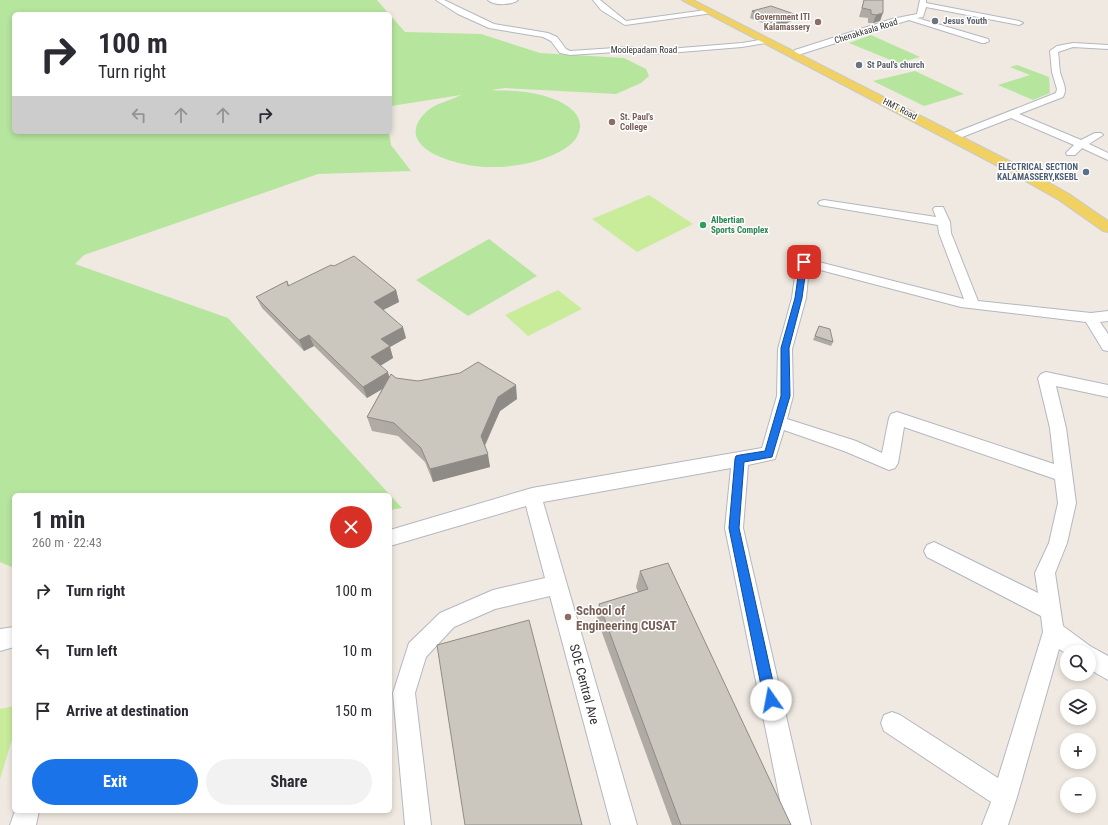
<!DOCTYPE html>
<html lang="en">
<head>
<meta charset="utf-8">
<style>
  :root { --surface:#fff; --page:#f2f2f3; --text:#2b2b33; --muted:#7c7c81; --accent:#1a73e8 }
  body { margin:0; font-family:"Roboto Condensed",sans-serif; background:var(--page); color:var(--text); height:100vh; display:flex; flex-direction:column; font-size:15px; white-space:nowrap }
  * { box-sizing:border-box; margin:0 }
  p { font-size:13px; color:var(--muted) }
  .icon { flex:none; width:22px; height:22px; fill:none; stroke:currentColor; stroke-width:2; stroke-linecap:round; stroke-linejoin:round }
  .map { position:relative; flex:1; overflow:hidden }
  .panel { position:absolute; left:12px; top:493px; width:380px; height:320px; display:flex; flex-direction:column; background:var(--surface); border-radius:6px; box-shadow:0 2px 6px #0003 }
  .panel>* { flex:none }
  .banner { position:absolute; left:12px; top:12px; width:380px; height:122px; border-radius:6px; box-shadow:0 2px 6px #0003; background:#fff; color:var(--text); overflow:hidden }
  .tools { position:absolute; left:1060px; top:645px; display:grid; gap:8px }
  .tools a { display:grid; place-items:center; width:36px; height:36px; border-radius:50%; background:var(--surface); box-shadow:0 2px 6px #0003; font-size:20px }
  .pin { position:absolute; display:grid; place-items:center; width:34px; height:34px; color:#fff; margin:-17px; border-radius:8px; box-shadow:0 2px 6px #0006 }
  .me { position:absolute; width:44px; margin:-22px; rotate:348deg; stroke-linejoin:round; filter:drop-shadow(0 0 3px #0008) }
  .turn { display:flex; align-items:center; gap:14px; height:84px; padding:0 20px; font-size:18px }
  .turn .icon { width:52px; height:52px; stroke-width:2.5 }
  .turn b { display:block; font-size:28px; line-height:34px }
  .lanes { display:flex; align-items:center; height:38px; padding:0 20px; background:#0003; justify-content:center; gap:20px; direction:ltr }
  .lanes .off { opacity:.35 }
  .round { display:grid; place-items:center; flex:none; width:42px; height:42px; border-radius:21px; background:var(--page) }
  .headline { display:flex; align-items:center; justify-content:space-between; height:68px; padding:0 20px }
  h1 { font-size:24px; font-weight:700; line-height:30px }
  .cta { display:flex; gap:8px; margin-top:auto; padding:8px 20px }
  .cta a { flex:1; height:46px; border-radius:24px; background:var(--accent); color:#fff; font-size:16px; font-weight:700; line-height:46px; text-align:center }
  .cta a+a { background:var(--page); color:var(--text) }
  ul { padding:0; list-style:none }
  li { display:flex; align-items:center; gap:12px; height:60px; padding:0 20px }
  li div { flex:1 }
  li b { display:block; font-size:15px }
  li em { font-style:normal }
  .map>svg:first-child { display:block }
</style>
</head>
<body>
<div class="map">
<svg width="1108" height="825" viewBox="0 0 1108 825">
  <rect width="100%" height="100%" fill="#efe9e1"/>
  <!-- green -->
  <g fill="#b6e59e">
    <polygon points="0,0 377,0 389,14 14,14 14,132 389,132 391,145 411,171 318,174 84,255 75,264 228,318 402,508 390,510 390,495 14,495 14,568 0,562"/>
    <path d="M 390,15 L 405,32 L 481,34 L 540,53 L 624,58 L 646,69 L 649,76 L 641,83 L 616,94 L 505,88 L 491,90 C 497,91 505,90 512,91 C 532,91 583,101 580,128 C 578,140 569,147 559,152 C 538,163 515,167 492,167 C 465,168 388,150 426,112 C 435,103 450,101 461,95 L 391,106 L 390,108 Z"/>
    <polygon points="871,35 920,57 888,66 884,64 893,61 849,43"/>
    <polygon points="1017,65 1049,77 1050,93 1033,100 998,85 1030,75 1010,67"/>
    <polygon points="915,71 964,94 924,106 873,81"/>
    <polygon points="489,239 537,276 468,316 416,280"/>
  </g>
  <!-- pitch -->
  <g fill="#c9ec9a">
    <polygon points="649,195 693,224 637,252 592,219"/>
    <polygon points="558,290 582,309 528,336 505,315"/>
    <polygon points="14,706 14,733 0,779 0,709"/>
  </g>
  <g fill="none" stroke-linecap="round" stroke-linejoin="round">
    <!-- minor casing -->
    <g stroke="#b4b7c1" stroke-width="2">
      <g id="minor">
        <polygon points="436,0 444,0 494,24 548,33 557,37 566,49 570,51 630,47 649,50 668,49 742,43 766,39 770,41 766,43 742,47 668,53 649,54 630,51 570,55 560,53 551,41 543,37 489,28 458,14"/>
        <path d="M 488,0 L 518,0 C 512,5 494,6 488,0 Z"/>
        <polygon points="593,0 600,0 626,21 706,10 710,12 706,14 625,25 601,10"/>
        <polygon points="920,0 926,0 926,3 1019,21 1023,23 1019,25 926,7 923,17 917,18 988,39 989,41 985,43 982,43 909,20 801,54 795,54 794,52 795,50 892,19 917,14"/>
        <path d="M 1073,43 L 1108,45 L 1108,49 L 1073,47 L 1058,52 C 1059,59 1059,65 1060,72 C 1062,81 1068,88 1063,97 L 1019,114 L 1081,140 L 1095,133 L 1101,133 L 1103,135 L 1089,144 L 1108,153 L 1108,160 L 1082,148 L 1075,155 L 1067,155 L 1066,153 L 1074,145 L 1011,118 L 957,139 L 949,139 L 948,137 L 949,135 L 1056,93 L 1057,89 L 1052,72 L 1050,51 L 1057,46 Z"/>
        <polygon points="824,200 936,217 933,209 935,207 943,207 950,222 951,233 978,301 1091,313 1108,311 1108,321 1100,322 1108,334 1108,351 1103,350 1086,322 961,307 809,267 806,298 792,349 793,396 787,419 856,441 882,453 889,418 891,414 897,412 1054,464 1050,428 1038,378 1041,374 1046,372 1108,385 1108,397 1056,386 1066,428 1076,503 1067,543 1055,573 1063,626 1090,646 1108,656 1108,680 1089,669 1089,652 1067,652 1067,654 1059,649 1017,797 1008,825 982,825 991,802 884,731 881,723 884,715 892,712 900,715 998,778 1043,632 1041,616 927,557 924,551 927,545 934,542 1038,593 1035,573 1049,543 1058,503 1055,479 904,427 898,463 895,468 889,470 844,451 784,430 775,459 748,465 743,528 811,825 785,825 725,528 731,468 543,502 637,825 611,825 550,596 495,609 454,627 426,657 415,693 431,825 405,825 393,693 409,643 440,613 493,590 545,578 526,506 390,546 390,530 532,488 762,448 777,396 778,349 792,298 797,262 799,259 803,258 964,299 939,233 938,225 820,205 818,203 820,201"/>
        <polygon points="14,627 14,647 0,651 0,629"/>
        <polygon points="15,811 39,811 36,825 10,825"/>
      </g>
    </g>
    <!-- major casing -->
    <g stroke="#c9c9c9" stroke-width="2">
      <polygon id="major" points="682,0 693,0 1025,169 1069,194 1108,221 1108,232 1103,231 1059,200 1015,175"/>
    </g>
    <!-- minor -->
    <use href="#minor" fill="#fff" fill-rule="evenodd"/>
    <!-- major -->
    <use href="#major" fill="#f2d163" fill-rule="evenodd"/>
  </g>
  <!-- wall -->
  <g fill="#afaba4">
    <polygon points="864,0 883,0 880,21 873,23 868,23 868,18 859,17"/>
    <polygon points="752,11 794,14 792,21 775,28 750,18"/>
    <polygon points="287,281 289,285 396,290 399,302 383,310 406,338 390,347 393,358 380,366 389,377 517,399 500,411 485,446 490,467 433,482 425,462 398,436 372,431 367,417 382,389 367,398 314,346 304,351 262,308 256,297"/>
    <polygon points="819,326 833,342 831,346 813,340"/>
    <polygon points="640,571 791,825 672,825 597,619 599,604 638,592 636,587"/>
  </g>
  <!-- shaded-wall -->
  <g fill="#8e8b86">
    <polygon points="883,13 880,21 873,23 876,15"/>
    <polygon points="794,14 792,21 775,28 777,21"/>
    <polygon points="396,290 399,302 377,313 374,302"/>
    <polygon points="403,327 406,338 390,347 393,358 375,369 371,357 381,339"/>
    <polygon points="309,335 314,346 304,351 299,340"/>
    <polygon points="388,372 391,384 367,398 363,387"/>
    <polygon points="516,385 517,399 500,411 483,449 481,436 498,397"/>
    <polygon points="488,454 490,467 433,482 430,469"/>
  </g>
  <!-- building -->
  <g fill="#cbc7bf" stroke="#8e8b86">
    <polygon points="864,0 883,0 883,13 876,15 871,14 871,10 862,8"/>
    <polygon points="771,6 794,14 777,21 752,11"/>
    <polygon points="354,256 396,290 374,302 403,327 381,339 390,346 371,357 388,372 363,387 309,335 299,340 256,297 287,281 288,286 331,265 334,266"/>
    <polygon points="819,326 830,329 833,342 815,336"/>
    <polygon points="478,362 516,385 498,397 481,436 488,454 430,469 421,448 394,423 367,417 391,374 396,378 418,381 460,373"/>
    <polygon points="668,563 791,825 681,825 599,604 648,589 640,571"/>
    <polygon points="529,620 582,825 465,825 437,645"/>
  </g>
  <!-- route -->
  <polygon fill="#1a73e8" stroke="#114b97" points="804,260 807,262 802,298 789,348 790,396 772,457 744,462 739,528 777,700 775,704 771,706 766,704 764,700 729,528 735,459 736,456 740,455 765,451 781,396 781,348 795,298 800,262"/>
  <!-- markers -->
  <g fill="#6b7280" stroke="#fff" stroke-width="1.5">
    <circle cx="935" cy="21" r="4"/>
    <circle cx="859" cy="65" r="4"/>
  </g>
  <g fill="#8d6e63" stroke="#fff" stroke-width="1.5">
    <circle cx="818" cy="22" r="4"/>
    <circle cx="612" cy="122" r="4"/>
    <circle cx="568" cy="617" r="4"/>
  </g>
  <circle fill="#5c6f8a" stroke="#fff" stroke-width="1.5" cx="1086" cy="172" r="4"/>
  <circle fill="#2e9e5b" stroke="#fff" stroke-width="1.5" cx="703" cy="225" r="4"/>
  <g text-anchor="middle" stroke-width="3" stroke-linejoin="round" paint-order="stroke">
    <!-- far-education labels -->
    <g font-size="9" font-weight="bold" fill="#785e54" stroke="#fff" text-anchor="end">
      <text x="810" y="20">Government ITI<tspan x="810" dy="10">Kalamassery</tspan></text>
      <text x="620" y="120" text-anchor="start">St. Paul's<tspan x="620" dy="10">College</tspan></text>
    </g>
    <!-- far-worship labels -->
    <g font-size="9" font-weight="bold" fill="#5b616d" stroke="#fff" text-anchor="start">
      <text x="943" y="24">Jesus Youth</text>
      <text x="867" y="68">St Paul's church</text>
    </g>
    <!-- far-street labels -->
    <g font-size="9" fill="#2e2e2e" stroke="#fff">
      <text transform="translate(866 31) rotate(-17)" y="3">Chenakkaala Road</text>
      <text x="644" y="53">Moolepadam Road</text>
      <text transform="translate(900 109) rotate(27)" y="3">HMT Road</text>
    </g>
    <!-- far-service labels -->
    <g font-size="9" font-weight="bold" fill="#4e5e75" stroke="#fff" text-anchor="end">
      <text x="1078" y="170">ELECTRICAL SECTION<tspan x="1078" dy="10">KALAMASSERY,KSEBL</tspan></text>
    </g>
    <!-- far-leisure labels -->
    <g font-size="9" font-weight="bold" fill="#27864d" stroke="#fff" text-anchor="start">
      <text x="711" y="223">Albertian<tspan x="711" dy="10">Sports Complex</tspan></text>
    </g>
    <!-- near-education labels -->
    <g font-size="13" font-weight="bold" fill="#785e54" stroke="#fff" text-anchor="start">
      <text x="576" y="615">School of<tspan x="576" dy="15">Engineering CUSAT</tspan></text>
    </g>
    <!-- near-street labels -->
    <g font-size="13" fill="#2e2e2e" stroke="#fff">
      <text transform="translate(585 684) rotate(75)" y="5">SOE Central Ave</text>
    </g>
  </g>
</svg>
<div class="tools">
<a><svg class="icon" aria-label="search" viewBox="0 0 24 24"><circle cx="10" cy="10" r="6"/><path d="M15 15l6 6"/></svg></a>
<a><svg class="icon" aria-label="layers" viewBox="0 0 24 24"><path d="M12 4l9 5-9 5-9-5zM3 14l9 5 9-5"/></svg></a>
<a>+</a>
<a>−</a>
</div>
<div class="pin" style="left:804px;top:262px;background:#d93025"><svg class="icon" aria-label="arrive" viewBox="0 0 24 24"><path d="M6 21V4h12l-3 4 3 4H6"/></svg></div>
<svg class="me" style="left:771px;top:700px" viewBox="-20 -20 40 40"><circle r="19" fill="#fff"/><path d="M0-13L10 11 0 6-10 11z" fill="#1a73e8"/></svg>
<div class="banner">
<div class="turn"><svg class="icon" aria-label="right" viewBox="0 0 24 24"><path d="M7 20v-9h11M14 6l5 5-5 5"/></svg><div><b>100 m</b>Turn right</div></div>
<div class="lanes"><svg class="icon off" aria-label="left" viewBox="0 0 24 24"><path d="M17 20v-9H6M10 6l-5 5 5 5"/></svg><svg class="icon off" aria-label="ahead" viewBox="0 0 24 24"><path d="M12 20V5M6 11l6-6 6 6"/></svg><svg class="icon off" aria-label="ahead" viewBox="0 0 24 24"><path d="M12 20V5M6 11l6-6 6 6"/></svg><svg class="icon" aria-label="right" viewBox="0 0 24 24"><path d="M7 20v-9h11M14 6l5 5-5 5"/></svg></div>
</div>
<section class="panel">
<div class="headline"><div><h1>1 min</h1><p>260 m · 22:43</p></div><a class="round" style="background:#d93025;color:#fff"><svg class="icon" aria-label="close" viewBox="0 0 24 24"><path d="M6 6l12 12M18 6L6 18"/></svg></a></div>
<ul>
<li><svg class="icon" aria-label="right" viewBox="0 0 24 24"><path d="M7 20v-9h11M14 6l5 5-5 5"/></svg><div><b>Turn right</b></div><em>100 m</em></li>
<li><svg class="icon" aria-label="left" viewBox="0 0 24 24"><path d="M17 20v-9H6M10 6l-5 5 5 5"/></svg><div><b>Turn left</b></div><em>10 m</em></li>
<li><svg class="icon" aria-label="arrive" viewBox="0 0 24 24"><path d="M6 21V4h12l-3 4 3 4H6"/></svg><div><b>Arrive at destination</b></div><em>150 m</em></li>
</ul>
<div class="cta"><a>Exit</a><a>Share</a></div>
</section>
</div>
</body>
</html>
